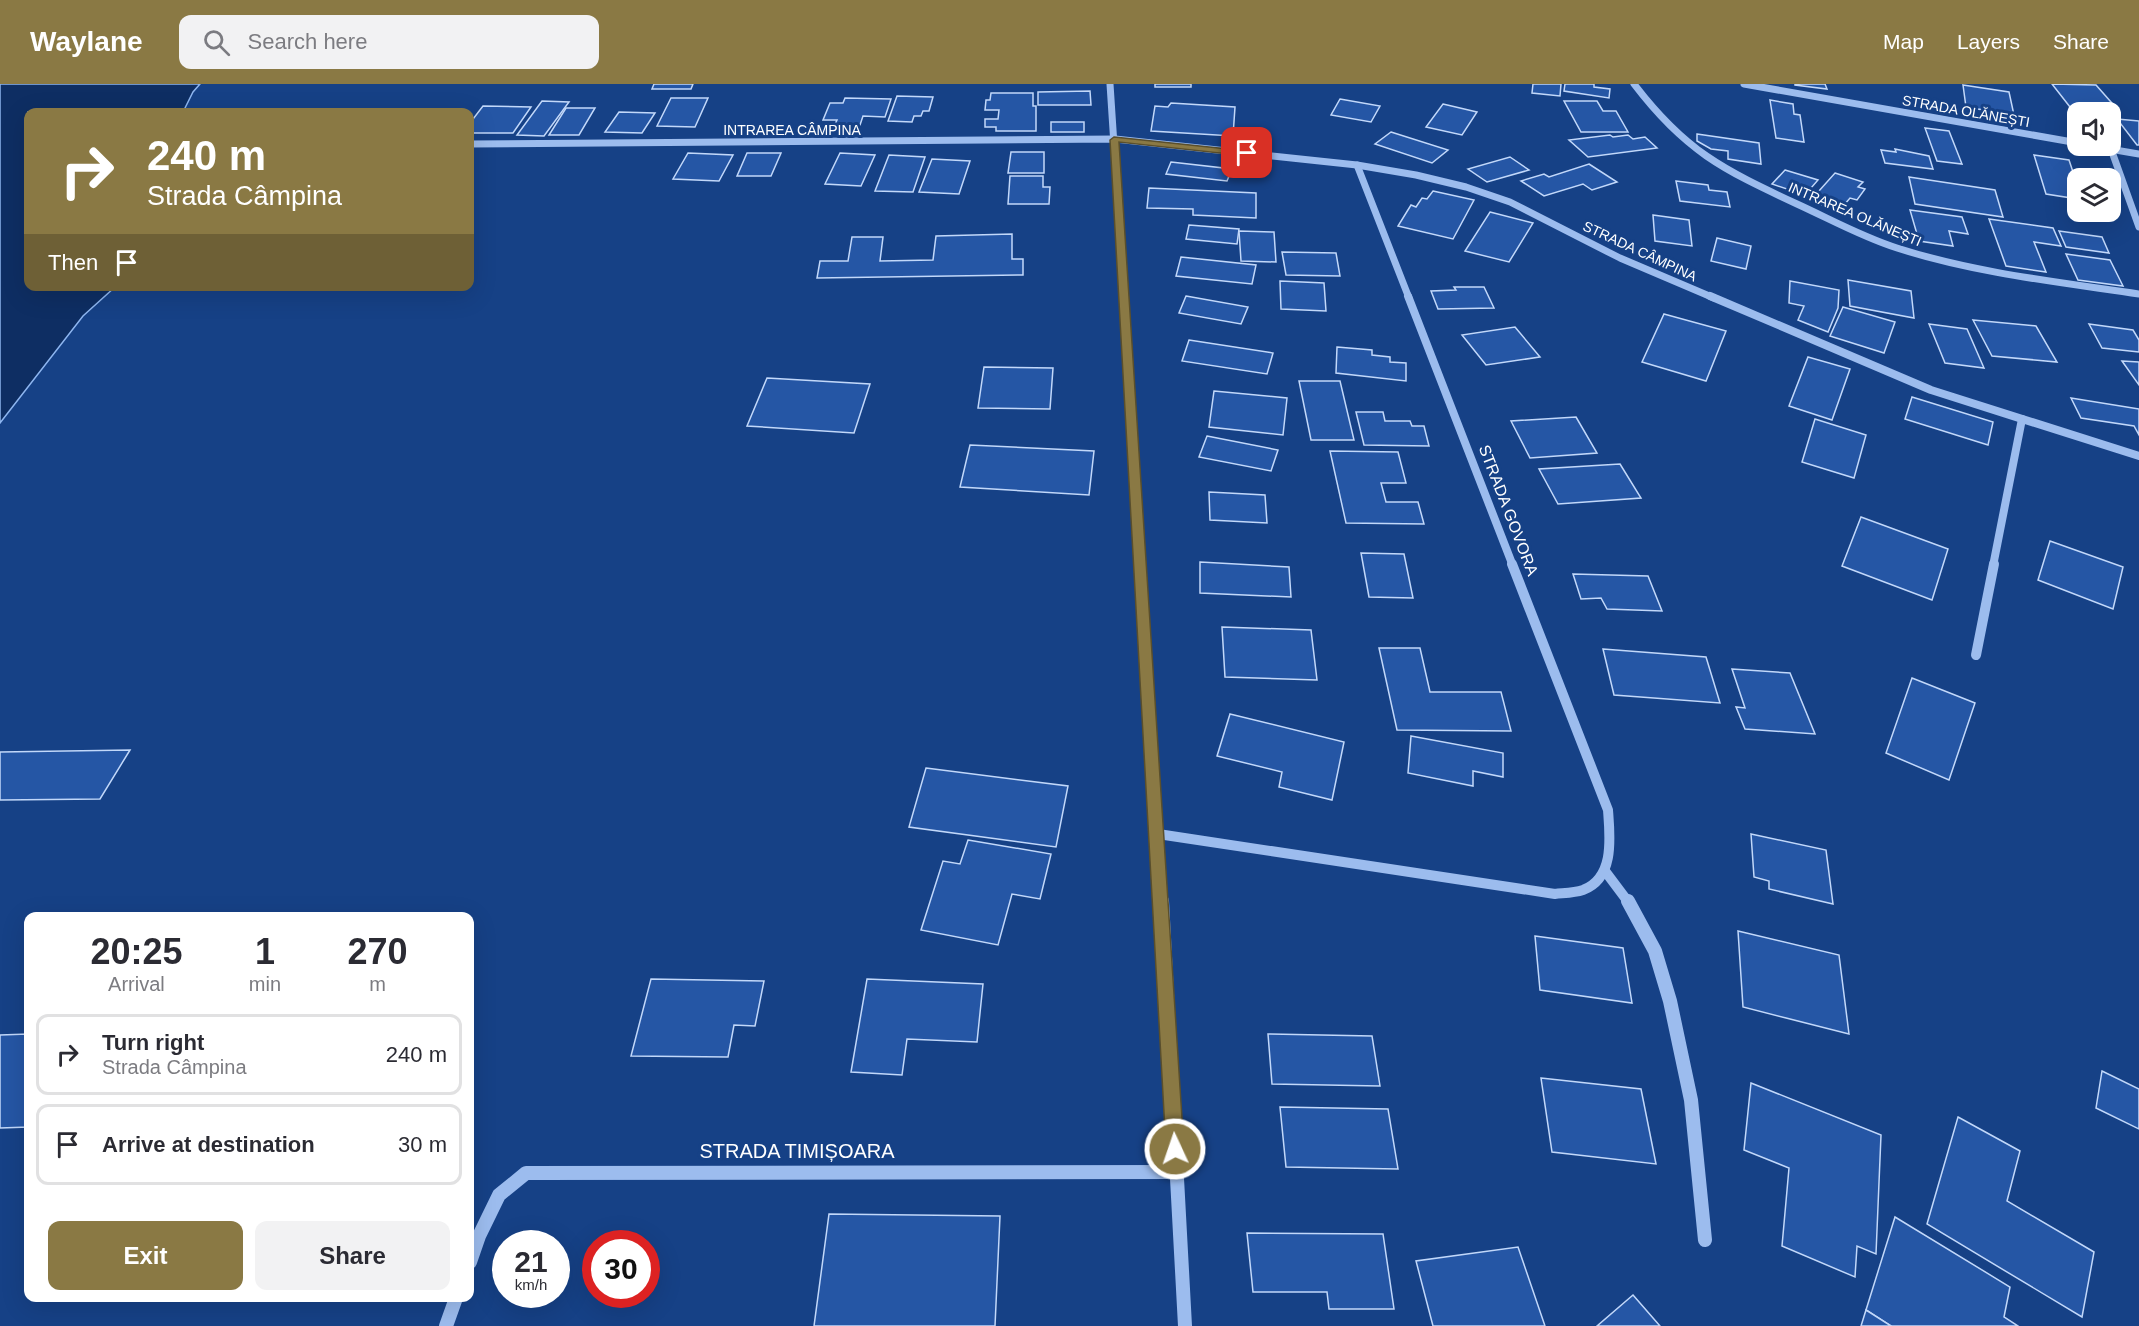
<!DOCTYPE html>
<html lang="en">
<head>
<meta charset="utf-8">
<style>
  :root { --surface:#fff; --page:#f2f2f3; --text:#2b2b33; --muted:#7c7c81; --line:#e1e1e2; --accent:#8a7944 }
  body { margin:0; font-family:Helvetica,sans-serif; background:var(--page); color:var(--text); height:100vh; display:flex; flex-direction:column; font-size:22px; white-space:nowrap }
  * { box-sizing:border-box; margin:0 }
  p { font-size:20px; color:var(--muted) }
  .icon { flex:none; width:33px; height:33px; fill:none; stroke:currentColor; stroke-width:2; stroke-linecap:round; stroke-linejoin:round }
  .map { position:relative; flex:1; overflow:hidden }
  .details { position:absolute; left:24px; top:828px; width:450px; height:390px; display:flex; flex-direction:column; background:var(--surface); border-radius:12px; box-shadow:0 6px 24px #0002 }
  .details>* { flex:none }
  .banner { position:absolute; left:24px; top:24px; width:450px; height:183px; border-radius:12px; box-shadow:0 6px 24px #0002; background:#8a7944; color:#fff; overflow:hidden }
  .buttons { position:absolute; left:2067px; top:18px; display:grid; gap:12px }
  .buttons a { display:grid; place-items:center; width:54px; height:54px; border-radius:12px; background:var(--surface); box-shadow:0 6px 24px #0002; font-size:30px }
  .speed { position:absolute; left:492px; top:1146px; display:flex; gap:12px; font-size:30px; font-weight:700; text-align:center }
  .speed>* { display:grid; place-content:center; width:78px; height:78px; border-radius:50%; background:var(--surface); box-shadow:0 6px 24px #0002; line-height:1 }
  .speed small { font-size:15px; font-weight:400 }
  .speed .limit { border:9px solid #d22; background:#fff; color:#111 }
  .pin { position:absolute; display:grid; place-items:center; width:51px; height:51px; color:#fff; margin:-26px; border-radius:12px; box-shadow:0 3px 9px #0006 }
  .me { position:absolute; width:66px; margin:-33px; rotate:357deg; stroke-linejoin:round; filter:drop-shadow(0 0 4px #0008) }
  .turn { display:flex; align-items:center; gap:21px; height:126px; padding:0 24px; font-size:27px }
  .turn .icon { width:78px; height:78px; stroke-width:2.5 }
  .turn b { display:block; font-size:42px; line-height:51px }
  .then { display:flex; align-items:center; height:57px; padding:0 24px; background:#0003; gap:12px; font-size:22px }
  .eta { display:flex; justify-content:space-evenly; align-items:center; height:102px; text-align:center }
  .eta b { font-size:36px; font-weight:700; line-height:42px }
  .action { display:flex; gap:12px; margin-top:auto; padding:12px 24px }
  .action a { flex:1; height:69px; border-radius:12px; background:var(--accent); color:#fff; font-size:24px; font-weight:700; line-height:69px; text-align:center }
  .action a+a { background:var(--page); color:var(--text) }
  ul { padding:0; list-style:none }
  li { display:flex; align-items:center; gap:18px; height:81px; margin:0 12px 9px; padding:0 12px; border:3px solid var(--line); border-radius:12px }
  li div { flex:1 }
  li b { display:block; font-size:22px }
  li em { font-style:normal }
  header { display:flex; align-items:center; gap:36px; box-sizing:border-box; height:84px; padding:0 30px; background:var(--accent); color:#fff }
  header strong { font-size:28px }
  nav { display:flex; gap:33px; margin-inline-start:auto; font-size:21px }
  .search { width:420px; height:54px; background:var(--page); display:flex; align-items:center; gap:15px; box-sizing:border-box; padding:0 21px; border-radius:12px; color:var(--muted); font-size:22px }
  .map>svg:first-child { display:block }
</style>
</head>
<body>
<header>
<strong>Waylane</strong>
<div class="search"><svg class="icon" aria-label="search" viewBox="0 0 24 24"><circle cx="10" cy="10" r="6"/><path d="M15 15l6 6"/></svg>Search here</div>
<nav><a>Map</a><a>Layers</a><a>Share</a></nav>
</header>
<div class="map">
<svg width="2139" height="1242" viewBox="0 0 2139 1242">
  <rect width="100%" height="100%" fill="#164186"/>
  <!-- water -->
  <polygon fill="#0e2e63" stroke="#8eb6f0" stroke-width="1.5" points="0,0 200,0 193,8 183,28 28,28 28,202 115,203 83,232 0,339"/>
  <!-- building -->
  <g fill="#2556a5" stroke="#c2d8fa" stroke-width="1.5">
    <polygon points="654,0 693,0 691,5 652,5"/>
    <rect x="1155" y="0" width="36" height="3"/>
    <polygon points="1533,0 1561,0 1560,12 1532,9"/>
    <polygon points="1565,0 1594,0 1594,3 1610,5 1609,14 1564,7"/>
    <polygon points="1795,0 1825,0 1827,5 1795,1"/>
    <polygon points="2052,0 2096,1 2118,26 2070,23"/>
    <polygon points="1963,1 2009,8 2014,31 1966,23"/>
    <polygon points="1090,7 1091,21 1038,21 1038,8"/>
    <polygon points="991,9 1033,9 1033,22 1036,22 1036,47 996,47 996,43 985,43 985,35 998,35 999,26 985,26 986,16 990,16"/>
    <polygon points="897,12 933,13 929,27 923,27 921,32 914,32 912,38 888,37"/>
    <polygon points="671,14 708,14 695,43 657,42"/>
    <polygon points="845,14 891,15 885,33 863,32 860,41 835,40 837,36 823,36 830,19 843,19"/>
    <polygon points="1340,15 1380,22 1371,38 1331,31"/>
    <polygon points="1770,16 1793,20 1794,30 1800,31 1804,58 1776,54"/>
    <polygon points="542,17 569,18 544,52 517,51"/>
    <polygon points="1564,17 1597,17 1603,27 1616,27 1628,48 1581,48"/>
    <polygon points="1171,19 1235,23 1233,52 1151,47 1155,22 1168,23"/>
    <polygon points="1443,20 1477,28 1462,51 1426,43"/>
    <polygon points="483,22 531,23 513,49 470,49 470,39"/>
    <polygon points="566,24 595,24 579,51 549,51"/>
    <polygon points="619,28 655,29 642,49 605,48"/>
    <polygon points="2117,35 2139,37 2139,61 2137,61"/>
    <rect x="1051" y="38" width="33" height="10"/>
    <polygon points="1925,44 1949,47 1962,80 1937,77"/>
    <polygon points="1391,48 1448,66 1432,79 1375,60"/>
    <polygon points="1697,50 1759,59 1761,80 1728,75 1728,67 1711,65 1697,57"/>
    <polygon points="1610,51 1613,53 1628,51 1633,55 1645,53 1657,64 1588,73 1569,56"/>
    <polygon points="1895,65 1929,72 1933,85 1885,79 1881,66 1896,68"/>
    <polygon points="1011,68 1044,68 1044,89 1008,89"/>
    <polygon points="688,69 733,71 719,97 673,95"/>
    <polygon points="747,69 781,69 771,92 737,92"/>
    <polygon points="840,69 875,71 861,102 825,100"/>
    <polygon points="889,71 925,73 913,108 875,107"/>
    <polygon points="2034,71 2069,76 2078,103 2078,115 2046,110"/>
    <polygon points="1510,73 1529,86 1487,98 1468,85"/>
    <polygon points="932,75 970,77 959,110 919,108"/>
    <polygon points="1171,78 1232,85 1227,97 1166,90"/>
    <polygon points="1589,80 1617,98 1592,106 1583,100 1544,112 1521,97 1544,90 1549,93"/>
    <polygon points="1785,86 1818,96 1805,111 1772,100"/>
    <polygon points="1835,89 1863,98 1858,103 1865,105 1857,116 1850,114 1839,127 1810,117"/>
    <polygon points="1010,92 1043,92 1043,103 1050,103 1049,120 1008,120"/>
    <polygon points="1909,93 1995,106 2003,133 1915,120"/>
    <polygon points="1676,97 1708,101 1709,106 1727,108 1730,123 1680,117"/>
    <polygon points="1149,104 1256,109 1256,134 1193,131 1193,125 1147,124"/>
    <polygon points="1433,107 1474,116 1453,155 1398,142 1411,121 1416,123 1422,114 1427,115"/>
    <polygon points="1910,126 1962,133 1968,150 1949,147 1953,162 1919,157"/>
    <polygon points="1490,128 1533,139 1509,178 1465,167"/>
    <polygon points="1653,131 1689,136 1692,162 1655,157"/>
    <polygon points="1989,135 2053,144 2061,162 2034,158 2046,188 2006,182"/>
    <polygon points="1189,141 1239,145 1237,160 1186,155"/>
    <polygon points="1239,147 1274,148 1276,178 1241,177"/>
    <polygon points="2059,147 2102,153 2109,169 2066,163"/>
    <polygon points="1012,150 1012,175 1023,175 1023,191 817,194 820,177 848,177 852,153 883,153 880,177 933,176 936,152"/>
    <polygon points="1717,154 1751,162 1746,185 1711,177"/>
    <polygon points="1282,168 1336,169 1340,192 1286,191"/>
    <polygon points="2066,170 2110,176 2123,202 2078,196"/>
    <polygon points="1181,173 1256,181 1252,200 1176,192"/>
    <polygon points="1848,196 1911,207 1914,234 1850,222"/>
    <polygon points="1280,197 1324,199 1326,227 1281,225"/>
    <polygon points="1790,197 1839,206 1838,224 1828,248 1798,236 1804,222 1789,219"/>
    <polygon points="1454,203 1484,203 1494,224 1438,225 1431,207 1456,206"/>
    <polygon points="1186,212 1248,223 1241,240 1179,229"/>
    <polygon points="1843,223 1895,238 1884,269 1830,252"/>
    <polygon points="1664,230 1726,247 1706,297 1642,278"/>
    <polygon points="1973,236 2036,242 2057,278 1992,272"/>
    <polygon points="1929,240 1967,245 1984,284 1945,279"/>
    <polygon points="2089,240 2133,246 2139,256 2139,268 2102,264"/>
    <polygon points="1515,243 1540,273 1486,281 1462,251"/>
    <polygon points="1189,256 1273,269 1267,290 1182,277"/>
    <polygon points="1337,263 1372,266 1372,271 1390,273 1390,278 1406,279 1406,297 1336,289"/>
    <polygon points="1808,273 1850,285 1832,336 1789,322"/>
    <polygon points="2122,277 2139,278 2139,301"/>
    <polygon points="984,283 1053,284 1050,325 978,324"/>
    <polygon points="767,294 870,300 854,349 747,342"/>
    <polygon points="1299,297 1340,297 1354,356 1311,356"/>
    <polygon points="1214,307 1287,314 1283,351 1209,343"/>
    <polygon points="1912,313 1993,338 1988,361 1905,335"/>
    <polygon points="2071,314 2139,325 2139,351 2134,342 2081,334"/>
    <polygon points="1356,328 1383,328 1385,337 1410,337 1412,342 1424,342 1429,362 1364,361"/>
    <polygon points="1576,333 1597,369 1530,374 1511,337"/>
    <polygon points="1815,335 1866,351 1854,394 1802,378"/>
    <polygon points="1207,352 1278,366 1271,387 1199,373"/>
    <polygon points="970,361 1094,367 1089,411 960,403"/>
    <polygon points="1330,367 1398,368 1406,399 1381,399 1386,418 1418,418 1424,440 1346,439"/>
    <polygon points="1620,380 1641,414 1558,420 1539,385"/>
    <polygon points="1209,408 1265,411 1267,439 1210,436"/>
    <polygon points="1861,433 1948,465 1932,516 1842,482"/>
    <polygon points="2050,457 2123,483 2113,525 2038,496"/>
    <polygon points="1361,469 1404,470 1413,514 1369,513"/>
    <polygon points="1200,478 1289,483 1291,513 1200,509"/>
    <polygon points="1573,490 1648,492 1662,527 1607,525 1601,514 1581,515"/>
    <polygon points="1222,543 1311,546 1317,596 1225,593"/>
    <polygon points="1379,564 1420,564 1430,608 1501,608 1511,647 1397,646"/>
    <polygon points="1603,565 1706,573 1720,619 1614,611"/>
    <polygon points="1732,585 1790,589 1815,650 1745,645 1736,623 1745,624"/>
    <polygon points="1912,594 1975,619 1949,696 1886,669"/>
    <polygon points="1230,630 1344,658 1332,716 1279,703 1282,688 1217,672"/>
    <polygon points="1411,652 1503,669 1503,693 1473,687 1473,702 1408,689"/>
    <polygon points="130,666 100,715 0,716 0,668"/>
    <polygon points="926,684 1068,702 1056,763 909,743"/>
    <polygon points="1751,750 1826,766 1833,820 1769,805 1769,797 1754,793"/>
    <polygon points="968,756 1051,770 1040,815 1012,810 998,861 921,846 943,777 960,780"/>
    <polygon points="1738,847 1839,871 1849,950 1743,923"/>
    <polygon points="1535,852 1623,864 1632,919 1540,906"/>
    <polygon points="651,895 764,897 755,942 734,941 728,973 631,972"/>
    <polygon points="867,895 983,900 977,958 907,955 902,991 851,988"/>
    <polygon points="28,950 28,1043 0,1044 0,951"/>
    <polygon points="1268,950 1372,952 1380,1002 1272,1000"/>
    <polygon points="2102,987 2139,1005 2139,1045 2096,1024"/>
    <polygon points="1541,994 1641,1005 1656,1080 1552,1068"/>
    <polygon points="1751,999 1881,1051 1876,1170 1857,1162 1855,1193 1782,1162 1789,1084 1744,1066"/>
    <polygon points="1280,1023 1388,1025 1398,1085 1286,1083"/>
    <polygon points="1958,1033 2020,1067 2007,1117 2094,1168 2082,1233 1927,1140"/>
    <polygon points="829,1130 1000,1132 995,1242 814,1242"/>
    <polygon points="1895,1133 2010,1203 2004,1233 2018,1242 1891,1242 1866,1226"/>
    <polygon points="1247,1149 1383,1150 1394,1225 1329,1225 1327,1208 1253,1208"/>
    <polygon points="1518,1163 1545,1242 1433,1242 1416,1177"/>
    <polygon points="1633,1211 1660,1242 1597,1242"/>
    <polygon points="1866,1226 1891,1242 1861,1242"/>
  </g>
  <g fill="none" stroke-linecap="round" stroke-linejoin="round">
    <!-- minor-far3 -->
    <g stroke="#9cbcee" stroke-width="7">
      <polyline points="1110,0 1124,214"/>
      <path d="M 1634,0 C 1685,67 1722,85 1797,120 C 1830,135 1862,153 1897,164 C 1975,189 2058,198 2139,210"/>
      <polyline points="1744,0 2078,59"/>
      <polyline points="470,60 1115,55 1357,81 1416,91 1466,103 1510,118 1620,174 1714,214"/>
      <polyline points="2092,62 2139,70"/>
      <polyline points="2111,65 2139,143"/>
      <polyline points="1357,81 1409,214"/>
    </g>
    <!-- minor-far2 -->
    <g stroke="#9cbcee" stroke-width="8">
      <polyline points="1124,212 1141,482"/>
      <polyline points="1408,212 1513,482"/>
      <polyline points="1710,212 1931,306 2139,372"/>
      <polyline points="1993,482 2022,335"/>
    </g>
    <!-- minor-far1 -->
    <g stroke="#9cbcee" stroke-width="10">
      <polyline points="1141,480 1162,819"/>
      <polyline points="1976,571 1994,480"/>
      <path d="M 1158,750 L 1555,810 C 1564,809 1574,809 1583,806 C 1615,794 1610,753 1608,726 L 1512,480"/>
      <polyline points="1605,787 1629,819"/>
    </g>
    <!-- minor -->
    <g stroke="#9cbcee" stroke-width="14">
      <polyline points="1162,817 1185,1242"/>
      <polyline points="1628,817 1655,867 1670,917 1691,1016 1705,1156"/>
      <polyline points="470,1178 479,1152 499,1111 526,1089 1176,1088"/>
      <polyline points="446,1242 456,1214"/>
    </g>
  </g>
  <!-- route -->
  <polygon fill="#8a7944" stroke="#5a4f2c" stroke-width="1.5" points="1114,53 1247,67 1251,69 1247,72 1119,58 1184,1065 1182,1072 1175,1074 1169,1072 1166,1065 1110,56"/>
  <g text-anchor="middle" stroke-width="6" stroke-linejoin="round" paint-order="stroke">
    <!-- far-street labels -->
    <g font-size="14" fill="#fff" stroke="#164186">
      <text transform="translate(1966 27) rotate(10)" y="5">STRADA OLĂNEȘTI</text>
      <text x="792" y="51">INTRAREA CÂMPINA</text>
      <text transform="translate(1855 130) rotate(23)" y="5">INTRAREA OLĂNEȘTI</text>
      <text transform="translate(1640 167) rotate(25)" y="5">STRADA CÂMPINA</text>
    </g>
    <!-- street labels -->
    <g font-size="16" fill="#fff" stroke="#164186">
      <text transform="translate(1509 426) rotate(69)" y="6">STRADA GOVORA</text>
    </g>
    <!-- near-street labels -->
    <g font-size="20" fill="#fff" stroke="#164186">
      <text x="797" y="1074">STRADA TIMIȘOARA</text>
    </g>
  </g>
</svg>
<div class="buttons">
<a><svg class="icon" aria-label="sound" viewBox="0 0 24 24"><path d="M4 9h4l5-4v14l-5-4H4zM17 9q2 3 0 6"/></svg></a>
<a><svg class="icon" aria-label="layers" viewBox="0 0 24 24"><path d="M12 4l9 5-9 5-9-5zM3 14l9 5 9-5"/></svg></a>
</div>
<div class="speed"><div>21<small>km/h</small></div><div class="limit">30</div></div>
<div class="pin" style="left:1247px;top:69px;background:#d93025"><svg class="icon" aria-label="arrive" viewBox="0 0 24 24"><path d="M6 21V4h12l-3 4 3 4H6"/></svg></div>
<svg class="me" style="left:1175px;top:1065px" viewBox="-20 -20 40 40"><circle r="17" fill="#8a7944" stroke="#fff" stroke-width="3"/><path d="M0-11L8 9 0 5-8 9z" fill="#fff"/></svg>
<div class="banner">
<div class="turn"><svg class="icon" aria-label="right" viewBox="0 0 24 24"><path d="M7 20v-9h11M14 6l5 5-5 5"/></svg><div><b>240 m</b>Strada Câmpina</div></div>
<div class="then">Then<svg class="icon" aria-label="arrive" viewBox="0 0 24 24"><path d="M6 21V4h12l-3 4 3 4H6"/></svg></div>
</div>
<section class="details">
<div class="eta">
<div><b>20:25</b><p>Arrival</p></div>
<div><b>1</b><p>min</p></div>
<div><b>270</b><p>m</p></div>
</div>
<ul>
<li><svg class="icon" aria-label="right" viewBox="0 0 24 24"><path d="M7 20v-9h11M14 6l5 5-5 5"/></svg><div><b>Turn right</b><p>Strada Câmpina</p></div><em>240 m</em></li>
<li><svg class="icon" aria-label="arrive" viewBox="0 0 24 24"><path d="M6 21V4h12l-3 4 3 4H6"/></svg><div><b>Arrive at destination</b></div><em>30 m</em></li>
</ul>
<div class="action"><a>Exit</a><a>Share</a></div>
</section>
</div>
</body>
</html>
